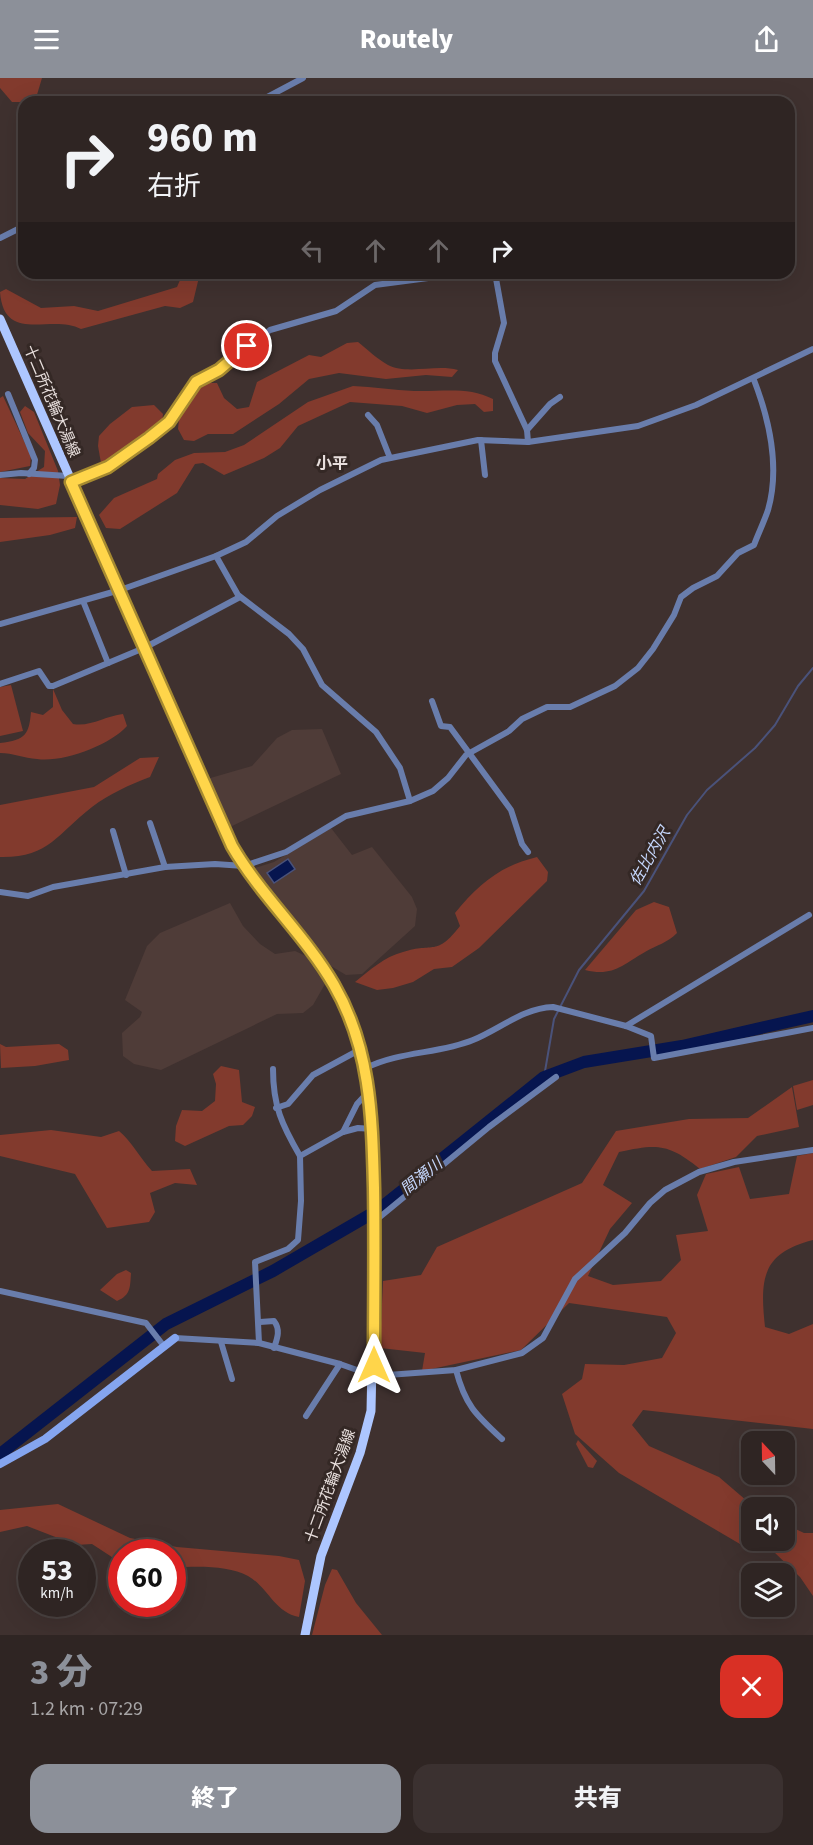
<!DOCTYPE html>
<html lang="ja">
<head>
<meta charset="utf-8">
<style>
  :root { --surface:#2f2523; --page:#3b3130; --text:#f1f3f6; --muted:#a7a5a6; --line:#4a4241; --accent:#8c9099 }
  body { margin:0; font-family:"Source Sans 3","Noto Sans JP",sans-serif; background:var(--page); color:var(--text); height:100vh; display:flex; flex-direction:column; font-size:22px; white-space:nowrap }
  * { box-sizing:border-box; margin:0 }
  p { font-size:20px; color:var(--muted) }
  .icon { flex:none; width:33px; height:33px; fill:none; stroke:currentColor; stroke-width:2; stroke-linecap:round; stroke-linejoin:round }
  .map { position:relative; height:1557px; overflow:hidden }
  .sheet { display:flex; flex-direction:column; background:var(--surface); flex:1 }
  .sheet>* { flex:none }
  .top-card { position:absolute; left:18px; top:18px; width:777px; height:183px; border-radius:18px; box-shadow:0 6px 24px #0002,0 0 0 2px var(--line); background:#2f2523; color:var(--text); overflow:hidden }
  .needle { width:39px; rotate:338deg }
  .controls { position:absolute; left:741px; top:1353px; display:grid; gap:12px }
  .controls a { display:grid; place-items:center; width:54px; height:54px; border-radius:12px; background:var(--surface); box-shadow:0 6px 24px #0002,0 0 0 2px var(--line); font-size:30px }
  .speed { position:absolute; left:18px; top:1461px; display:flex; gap:12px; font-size:30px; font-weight:700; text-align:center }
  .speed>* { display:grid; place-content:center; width:78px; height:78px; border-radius:50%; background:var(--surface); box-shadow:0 6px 24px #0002,0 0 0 2px var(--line); line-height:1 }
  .speed small { font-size:15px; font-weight:400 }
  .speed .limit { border:9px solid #d22; background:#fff; color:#111 }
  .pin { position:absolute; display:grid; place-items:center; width:51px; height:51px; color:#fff; margin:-26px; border:3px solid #fff; border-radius:50%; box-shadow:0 2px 6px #0007 }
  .me { position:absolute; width:66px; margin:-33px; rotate:0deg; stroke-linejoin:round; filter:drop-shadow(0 0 4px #0008) }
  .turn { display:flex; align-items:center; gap:21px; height:126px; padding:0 30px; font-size:27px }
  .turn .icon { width:78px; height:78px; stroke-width:2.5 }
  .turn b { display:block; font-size:42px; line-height:51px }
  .lanes { display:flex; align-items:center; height:57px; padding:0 30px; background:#0003; justify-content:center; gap:30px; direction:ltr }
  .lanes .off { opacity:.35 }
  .round { display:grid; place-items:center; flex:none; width:63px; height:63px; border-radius:18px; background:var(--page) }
  .summary { display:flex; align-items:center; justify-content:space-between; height:102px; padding:0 30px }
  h1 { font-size:36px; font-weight:800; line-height:45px; color:var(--accent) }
  .button { display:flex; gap:12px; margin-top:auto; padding:12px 30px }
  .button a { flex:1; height:69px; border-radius:18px; background:var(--accent); color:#fff; font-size:24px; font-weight:800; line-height:69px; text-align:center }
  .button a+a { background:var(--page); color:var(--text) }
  header { display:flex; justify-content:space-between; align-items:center; height:78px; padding:0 30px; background:var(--accent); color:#fff; font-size:27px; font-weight:800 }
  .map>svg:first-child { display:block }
</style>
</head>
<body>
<header><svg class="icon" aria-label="menu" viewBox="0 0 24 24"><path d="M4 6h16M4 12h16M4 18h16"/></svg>Routely<svg class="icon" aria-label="share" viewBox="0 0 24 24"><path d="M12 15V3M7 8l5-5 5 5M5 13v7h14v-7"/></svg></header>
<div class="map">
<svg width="813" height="1557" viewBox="0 0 813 1557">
  <rect width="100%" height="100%" fill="#3f312f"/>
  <!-- built -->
  <g fill="#4f3c38">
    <polygon points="322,651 341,696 230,749 207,701 252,688 277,660 292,652"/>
    <polygon points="331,750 352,777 372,769 412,819 417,831 415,848 362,896 346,897 331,888 252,791 274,784"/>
    <polygon points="230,825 243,848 260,866 275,876 295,873 306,878 325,906 313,927 303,935 277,936 161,992 134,986 123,978 122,955 140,939 142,934 125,922 147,868 160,855"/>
  </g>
  <!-- green -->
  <g fill="#823a2d">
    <polygon points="0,0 42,0 36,20 29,24 12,24 0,10"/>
    <path d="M 183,195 L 200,195 L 193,224 L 180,230 L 165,228 L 81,251 C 52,235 4,267 0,214 L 6,211 L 41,230 L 74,228 L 98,233 L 177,209 Z"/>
    <path d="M 358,264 C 367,271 377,281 388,287 C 408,297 436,286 458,292 L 452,299 L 426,297 L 386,301 L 339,295 L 309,301 L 279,326 L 233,356 L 208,356 L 194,363 L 184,362 L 178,351 L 179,341 L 198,310 L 207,305 L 217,305 L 224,320 L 237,331 L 249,329 L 257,304 L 309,277 L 321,279 L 347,265 Z"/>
    <path d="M 353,308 C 373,309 394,312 414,313 C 441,314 468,308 493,321 L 493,333 L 484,334 L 475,326 L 457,327 L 427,335 L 402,328 L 350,324 L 298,348 L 280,370 L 264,380 L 224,397 L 203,385 L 195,386 L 177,415 L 120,451 L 106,450 L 99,437 L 114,420 L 157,401 L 158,396 L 175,382 L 194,375 L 225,374 L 244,367 L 308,324 Z"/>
    <polygon points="3,318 31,378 30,388 0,394 0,320"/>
    <polygon points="154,327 163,336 162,345 128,372 101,385 98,368 99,358 110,346 132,329"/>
    <polygon points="25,328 34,334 58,393 60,407 56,426 38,431 0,427 0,400 25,401 44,389 45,373 28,355 20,334"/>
    <polygon points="77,439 75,450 50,457 0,464 0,440"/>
    <polygon points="11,607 23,653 0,658 0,609"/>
    <path d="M 53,611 L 62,632 L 73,646 C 91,649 105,638 123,636 L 127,648 C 110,667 63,685 37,681 C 24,680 13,675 0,675 L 0,665 C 26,662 29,656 31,634 L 43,637 L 53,629 Z"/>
    <path d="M 159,679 L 150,699 C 129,707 109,716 92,729 C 57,756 49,780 0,779 L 0,727 L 94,709 L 140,680 Z"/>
    <path d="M 537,779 L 548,794 L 547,803 L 479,870 L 452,889 L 434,891 L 413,904 L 393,910 L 377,912 L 355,904 C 370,892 384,879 403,874 C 434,864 436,879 460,848 L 455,835 C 479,806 500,788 537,779 Z"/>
    <path d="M 654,824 L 669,829 L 677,855 C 667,865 657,867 645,874 C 622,887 613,899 585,892 L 636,832 Z"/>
    <polygon points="0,966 6,969 59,966 68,972 69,982 35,988 1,990"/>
    <polygon points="221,988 239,992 242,1024 255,1029 252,1038 243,1047 229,1048 185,1068 175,1063 176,1048 182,1032 202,1033 215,1023 216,1006 213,996"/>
    <polygon points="813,1002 813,1027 797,1032 793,1008"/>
    <path d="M 792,1009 L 799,1049 L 757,1058 L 736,1079 L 700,1091 C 668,1065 657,1066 619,1074 L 603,1107 L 632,1125 L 610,1151 L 588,1198 L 613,1207 L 661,1203 L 681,1182 L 676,1157 L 708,1153 L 697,1117 L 706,1096 L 739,1089 L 750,1121 L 789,1116 L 797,1078 L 813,1075 L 813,1162 C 761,1175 760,1202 765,1249 L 789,1256 L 813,1246 L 813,1351 L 643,1332 L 632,1347 L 649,1368 L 719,1399 L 754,1429 L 752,1430 L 752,1462 L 784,1462 L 785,1446 L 804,1455 L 813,1455 L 813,1518 L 800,1499 L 774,1474 L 740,1466 L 619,1395 L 575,1356 L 562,1316 L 582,1301 L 585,1286 L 624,1287 L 662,1280 L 676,1255 L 667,1239 L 569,1225 L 521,1272 L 422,1293 L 425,1275 L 380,1270 L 383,1203 L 421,1197 L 437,1169 L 582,1105 L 616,1053 L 689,1041 L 748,1040 Z"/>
    <path d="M 51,1052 L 101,1059 L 119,1053 C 132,1064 140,1080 152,1093 L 190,1091 L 197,1107 L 175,1105 L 150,1115 L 155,1134 L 149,1144 L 107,1150 L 75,1096 L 0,1078 L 0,1057 Z"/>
    <path d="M 126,1192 L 131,1195 C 130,1209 131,1217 117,1223 L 100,1212 L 117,1196 Z"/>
    <polygon points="578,1362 597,1383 593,1390 588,1389 576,1366"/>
    <path d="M 58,1426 L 130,1460 L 177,1469 L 279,1478 L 299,1482 L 305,1503 L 299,1539 C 274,1534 268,1509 248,1498 C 228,1487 194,1488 173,1490 L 172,1474 L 122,1474 L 121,1485 L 92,1466 L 76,1467 L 27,1448 L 0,1454 L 0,1432 Z"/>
    <polygon points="332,1491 337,1492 356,1525 382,1557 312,1557 325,1507"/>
  </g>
  <!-- water -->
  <polygon fill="#06154f" stroke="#4a527a" stroke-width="1.5" points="288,781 295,791 274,805 267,795"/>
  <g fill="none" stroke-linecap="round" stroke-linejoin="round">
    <!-- stream -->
    <polyline stroke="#4a527a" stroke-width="2" points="544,999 554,941 579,892 644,813 687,737 707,712 755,670 775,647 798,608 813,590"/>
    <!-- river -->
    <polyline stroke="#06154f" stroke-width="12" points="0,1376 166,1246 273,1193 378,1132 544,999 584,984 682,968 813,938"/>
    <!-- street -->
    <g stroke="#697dac" stroke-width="6">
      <polyline points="258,24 303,0"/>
      <polyline points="0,160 24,148"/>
      <polyline points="495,195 504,245 495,275 495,283 527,352 528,364"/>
      <polyline points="8,316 35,382 34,390 29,396"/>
      <polyline points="368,337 377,347 390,380"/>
      <polyline points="527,352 550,326 560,319"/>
      <polyline points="481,362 485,397"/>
      <polyline points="0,397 21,395 68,398"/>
      <polyline points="71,404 108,389 149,360 169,344 196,304 219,292 270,252 336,233 375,207 466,195"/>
      <polyline points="216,478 238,517 289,556 303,571 322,607 376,654 400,690 410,723"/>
      <polyline points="83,523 108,585"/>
      <polyline points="0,546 120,512 216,478 246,464 277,438 320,412 381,382 478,362 528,364 638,348 696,327 813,271"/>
      <polyline points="0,606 39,593 49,608 53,608 144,570 240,519"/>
      <polyline points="432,623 441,648 450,649 511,732 522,766 528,774"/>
      <polyline points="150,745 165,789"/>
      <polyline points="113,753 126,797"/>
      <path d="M 0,814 L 28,818 L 53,809 L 165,789 L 215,786 L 244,788 L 286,774 L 346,738 L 410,723 L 433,713 L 448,700 L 466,677 L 509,653 L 522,641 L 547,629 L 570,629 L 615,608 L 638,590 L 653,571 L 674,537 L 681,519 L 693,510 L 717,498 L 738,475 L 754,467 C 758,456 764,444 768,432 C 780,390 769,341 754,302"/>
      <polyline points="626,948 809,837"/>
      <path d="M 366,990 C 400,973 439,976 473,962 C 500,951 523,930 553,929 L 626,948 L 651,958 L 654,980 L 813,950"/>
      <path d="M 273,991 C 273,1028 282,1047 300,1078"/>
      <polyline points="276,1030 288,1026 313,997 361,971"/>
      <polyline points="343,1054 358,1050 373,1051"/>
      <polyline points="375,1143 489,1049 556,999"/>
      <polyline points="0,1213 146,1245 163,1267"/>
      <path d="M 260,1244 L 274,1243 C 281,1252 277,1261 274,1270"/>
      <polyline points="175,1260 259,1265 340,1286 374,1298 456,1292 522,1275 543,1260 575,1201 625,1155 650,1125 665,1112 699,1094 734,1084 813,1072"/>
      <polyline points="221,1264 232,1301"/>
      <polyline points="259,1265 255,1184 288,1171 298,1162 301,1123 300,1078 343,1054 357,1026 369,1013"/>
      <path d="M 456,1292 C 465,1327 476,1337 502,1361"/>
      <polyline points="306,1338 340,1286"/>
    </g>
    <!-- secondary -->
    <polyline stroke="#85a5ef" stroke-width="8" points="0,1386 45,1361 175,1260"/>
    <!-- primary -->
    <polyline stroke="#adc6ff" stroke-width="9" points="0,241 232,768 253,802 319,884 335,909 349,940 366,990 373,1051 375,1143 371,1333 360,1375 321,1478 305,1557"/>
  </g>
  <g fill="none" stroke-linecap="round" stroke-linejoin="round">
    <!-- route casing -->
    <g stroke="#a68a30" stroke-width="15">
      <path id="route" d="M 247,268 L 219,292 L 196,304 L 169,344 L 149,360 L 108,389 L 71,404 L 232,768 C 261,818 305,857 334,907 C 371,971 372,1039 374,1110 C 375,1169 374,1228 374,1287"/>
    </g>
    <!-- route -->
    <use href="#route" stroke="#ffd54a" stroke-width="10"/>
  </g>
  <g text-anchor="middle" stroke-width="6" stroke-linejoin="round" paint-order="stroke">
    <!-- street labels -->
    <g font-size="15" fill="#e8dfdd" stroke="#342825">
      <text transform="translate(52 323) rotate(67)" y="5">十二所花輪大湯線</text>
      <text transform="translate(330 1408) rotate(-70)" y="5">十二所花輪大湯線</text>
    </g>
    <!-- neighbourhood labels -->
    <g font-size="16" font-weight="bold" fill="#e8dfdd" stroke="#342825">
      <text x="332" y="391">小平</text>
    </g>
    <!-- water labels -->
    <g font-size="16" font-style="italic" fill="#c5d6fb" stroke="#342825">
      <text transform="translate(649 778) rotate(-60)" y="6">佐比内沢</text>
      <text transform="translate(421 1098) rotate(-39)" y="6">間瀬川</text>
    </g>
  </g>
</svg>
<div class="controls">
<a><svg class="needle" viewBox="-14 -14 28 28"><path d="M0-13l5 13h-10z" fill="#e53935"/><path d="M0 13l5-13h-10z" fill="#a7a5a6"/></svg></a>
<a><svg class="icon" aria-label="sound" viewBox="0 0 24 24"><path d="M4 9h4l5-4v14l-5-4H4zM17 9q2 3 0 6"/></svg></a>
<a><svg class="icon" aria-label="layers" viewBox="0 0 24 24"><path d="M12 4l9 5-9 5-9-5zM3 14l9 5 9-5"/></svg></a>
</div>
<div class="speed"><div>53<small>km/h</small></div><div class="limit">60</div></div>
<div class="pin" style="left:247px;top:268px;background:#d93025"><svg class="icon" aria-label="arrive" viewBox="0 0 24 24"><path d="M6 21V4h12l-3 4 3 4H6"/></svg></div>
<svg class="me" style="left:374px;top:1287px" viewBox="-20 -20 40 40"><path d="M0-17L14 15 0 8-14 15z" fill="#ffd54a" stroke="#fff" stroke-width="4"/></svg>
<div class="top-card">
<div class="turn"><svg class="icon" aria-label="right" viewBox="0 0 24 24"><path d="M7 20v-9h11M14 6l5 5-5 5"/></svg><div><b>960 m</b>右折</div></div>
<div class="lanes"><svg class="icon off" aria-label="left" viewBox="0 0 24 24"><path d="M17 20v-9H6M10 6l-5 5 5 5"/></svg><svg class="icon off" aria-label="ahead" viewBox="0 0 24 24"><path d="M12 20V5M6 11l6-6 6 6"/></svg><svg class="icon off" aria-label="ahead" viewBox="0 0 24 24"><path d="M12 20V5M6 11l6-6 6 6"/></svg><svg class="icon" aria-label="right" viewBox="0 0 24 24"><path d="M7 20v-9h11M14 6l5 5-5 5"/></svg></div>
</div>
</div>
<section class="sheet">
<div class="summary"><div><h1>3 分</h1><p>1.2 km · 07:29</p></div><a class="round" style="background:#d93025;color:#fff"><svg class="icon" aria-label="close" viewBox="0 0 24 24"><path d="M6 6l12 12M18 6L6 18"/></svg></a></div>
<div class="button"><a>終了</a><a>共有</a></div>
</section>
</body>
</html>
